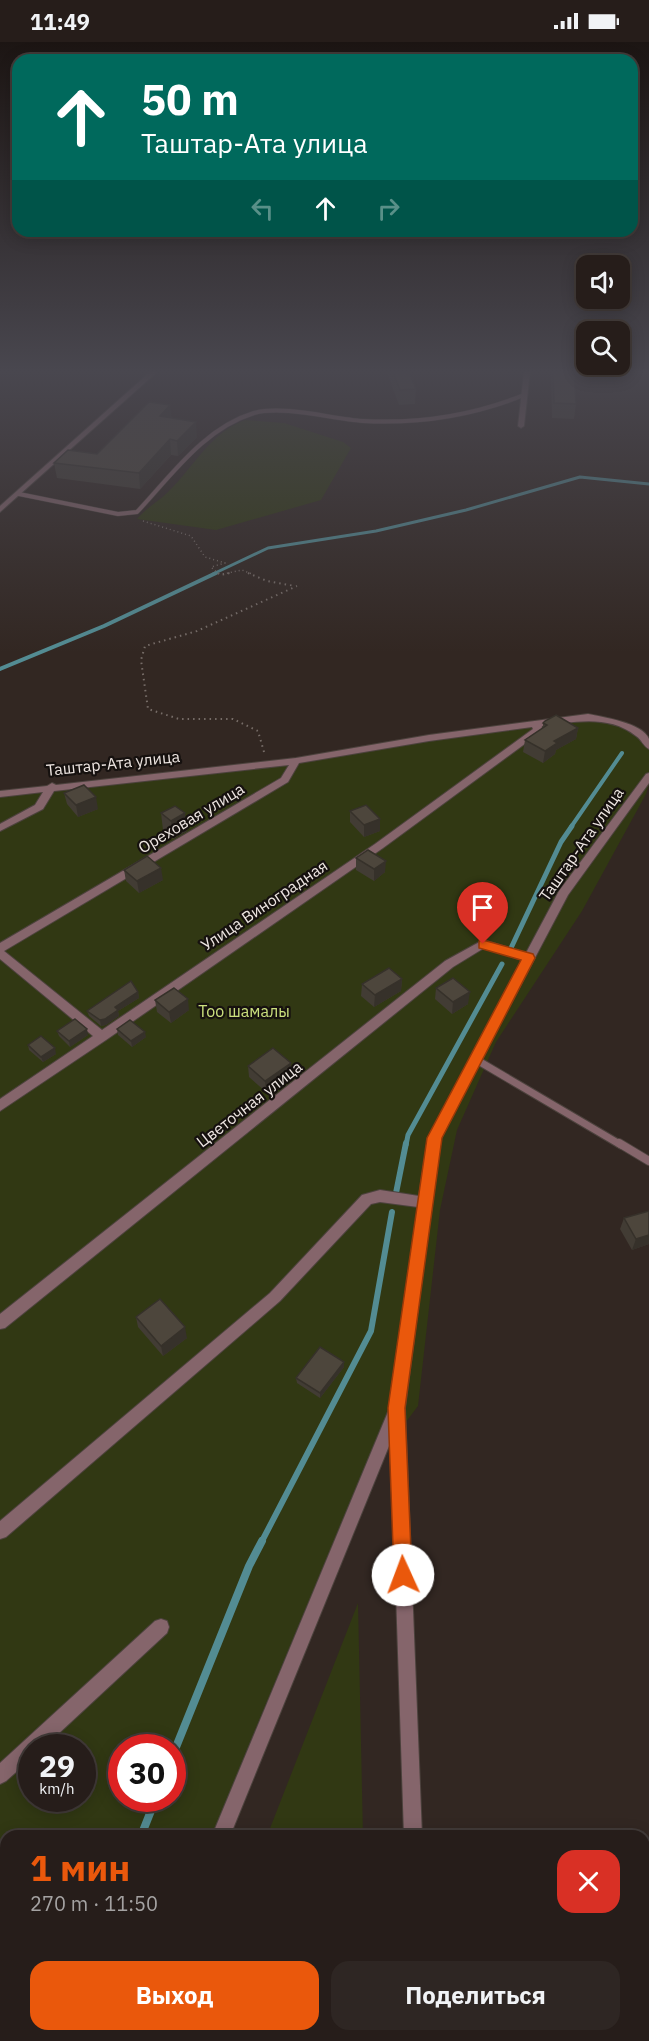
<!DOCTYPE html>
<html lang="ru">
<head>
<meta charset="utf-8">
<style>
  :root { --surface:#261d1a; --page:#2e2623; --text:#f1f3f6; --muted:#a4a2a2; --line:#423b39; --accent:#ea580c }
  body { margin:0; font-family:"IBM Plex Sans",sans-serif; background:var(--page); color:var(--text); height:100vh; display:flex; flex-direction:column; font-size:22px; white-space:nowrap }
  * { box-sizing:border-box; margin:0 }
  p { font-size:20px; color:var(--muted) }
  .icon { flex:none; width:33px; height:33px; fill:none; stroke:currentColor; stroke-width:2; stroke-linecap:round; stroke-linejoin:round }
  .map { position:relative; flex:1; overflow:hidden }
  .drawer { position:absolute; left:0px; top:1788px; width:650px; height:212px; display:flex; flex-direction:column; background:var(--surface); border-radius:18px 18px 0 0; box-shadow:0 3px 15px #0003,0 0 0 2px var(--line) }
  .drawer>* { flex:none }
  .hud { position:absolute; left:12px; top:12px; width:626px; height:183px; border-radius:18px; box-shadow:0 3px 15px #0003,0 0 0 2px var(--line); background:#00695c; color:#fff; overflow:hidden }
  .tools { position:absolute; left:576px; top:213px; display:grid; gap:12px }
  .tools a { display:grid; place-items:center; width:54px; height:54px; border-radius:12px; background:var(--surface); box-shadow:0 3px 15px #0003,0 0 0 2px var(--line); font-size:30px }
  .speed { position:absolute; left:18px; top:1692px; display:flex; gap:12px; font-size:30px; font-weight:700; text-align:center }
  .speed>* { display:grid; place-content:center; width:78px; height:78px; border-radius:50%; background:var(--surface); box-shadow:0 3px 15px #0003,0 0 0 2px var(--line); line-height:1 }
  .speed small { font-size:15px; font-weight:400 }
  .speed .limit { border:9px solid #d22; background:#fff; color:#111 }
  .pin { position:absolute; display:grid; place-items:center; width:51px; height:51px; color:#fff; margin:-62px -26px; border-radius:50% 50% 50% 0; rotate:-45deg; box-shadow:0 0 6px #0007 }
  .pin .icon { rotate:45deg }
  .me { position:absolute; width:66px; margin:-33px; rotate:358deg; stroke-linejoin:round; filter:drop-shadow(0 0 4px #0008) }
  .turn { display:flex; align-items:center; gap:21px; height:126px; padding:0 30px; font-size:27px }
  .turn .icon { width:78px; height:78px; stroke-width:2.5 }
  .turn b { display:block; font-size:42px; line-height:51px }
  .lanes { display:flex; align-items:center; height:57px; padding:0 30px; background:#0003; justify-content:center; gap:30px; direction:ltr }
  .lanes .off { opacity:.35 }
  .round { display:grid; place-items:center; flex:none; width:63px; height:63px; border-radius:18px; background:var(--page) }
  .headline { display:flex; align-items:center; justify-content:space-between; height:102px; padding:0 30px }
  h1 { font-size:36px; font-weight:800; line-height:45px; color:var(--accent) }
  .primary-button { display:flex; gap:12px; margin-top:auto; padding:12px 30px }
  .primary-button a { flex:1; height:69px; border-radius:18px; background:var(--accent); color:#fff; font-size:24px; font-weight:800; line-height:69px; text-align:center }
  .primary-button a+a { background:var(--page); color:var(--text) }
  .status { display:flex; justify-content:space-between; align-items:center; height:42px; padding:0 30px; background:var(--surface); direction:ltr }
  .status svg { height:16px; fill:currentColor }
  .map>svg:first-child { display:block }
</style>
</head>
<body>
<div class="status"><b>11:49</b><svg viewBox="0 0 49 12"><path d="M0 12V9h3v3zM5 12V6h3v6zM10 12V3h3v9zM15 12V0h3v12zM26 1h20v11H26zM47 4h2v5h-2z"/></svg></div>
<div class="map">
<svg width="649" height="1999" viewBox="0 0 649 1999">
  <rect width="100%" height="100%" fill="#322722"/>
  <!-- green -->
  <g fill="#313813" fill-rule="evenodd">
    <path d="M 245,378 L 284,381 L 343,400 L 351,406 L 321,458 L 216,488 L 137,477 C 146,466 158,460 168,450 C 194,425 210,391 245,378 Z"/>
    <path d="M 588,675 L 616,680 L 640,692 L 649,704 L 649,742 L 646,752 L 582,869 L 496,1000 L 457,1088 L 440,1168 L 418,1364 L 356,1446 L 243,1717 L 214,1794 L 6,1794 L 6,1994 L 136,1994 L 133,1999 L 0,1999 L 0,752 L 296,719 ZM 32,1706 L 82,1706 L 82,1756 L 32,1756 ZM 122,1706 L 172,1706 L 172,1756 L 122,1756 Z"/>
    <polygon points="358,1561 363,1794 267,1794"/>
    <polygon points="199,1994 367,1994 367,1999 198,1999"/>
  </g>
  <g fill="none" stroke-linecap="round" stroke-linejoin="round">
    <!-- stream-far4 -->
    <polyline stroke="#538c93" stroke-width="3" points="213,532 268,506 376,489 466,468 580,435 649,442"/>
    <!-- stream-far3 -->
    <g stroke="#538c93" stroke-width="4">
      <polyline points="0,627 104,584 216,531"/>
      <polyline points="571,785 622,711"/>
    </g>
    <!-- stream-far2 -->
    <g stroke="#538c93" stroke-width="5">
      <polyline points="511,906 561,800 572,784"/>
      <polyline points="406,1103 408,1093 502,922"/>
    </g>
    <!-- stream-far1 -->
    <g stroke="#538c93" stroke-width="6">
      <polyline points="396,1151 406,1101"/>
      <polyline points="261,1501 371,1289 392,1170"/>
    </g>
    <!-- stream -->
    <g stroke="#538c93" stroke-width="8">
      <polyline points="172,1715 249,1524 262,1499"/>
      <polyline points="141,1794 156,1756"/>
      <polyline points="59,1999 61,1994"/>
    </g>
    <!-- service-far2 casing -->
    <g stroke="#4c423d" stroke-width="5">
      <path id="service-far2" d="M 19,452 L 118,472 L 137,470 C 171,434 204,386 254,371 C 284,363 332,377 363,379 C 418,382 474,373 524,353"/>
    </g>
    <!-- service-far1 casing -->
    <g stroke="#4c423d" stroke-width="9">
      <polyline id="service-far1" points="475,1017 621,1103"/>
    </g>
    <!-- service casing -->
    <g stroke="#4c423d" stroke-width="10">
      <polyline id="service" points="619,1101 649,1119"/>
    </g>
    <!-- minor casing -->
    <g stroke="#4c423d" stroke-width="2">
      <g id="minor">
        <polygon points="150,330 157,330 0,470 0,464"/>
        <polygon points="524,330 530,330 524,384 521,386 518,384"/>
        <path d="M 588,672 C 603,675 643,681 649,697 C 649,698 649,706 649,707 C 643,704 642,698 636,694 C 609,672 573,680 542,684 L 541,690 L 383,806 L 106,998 L 0,1069 L 0,1057 L 93,994 L 0,917 L 0,901 L 281,736 L 289,723 L 54,749 L 43,767 L 0,789 L 0,782 L 35,763 L 43,750 L 0,755 L 0,749 L 47,744 L 52,741 L 56,743 L 296,716 L 429,693 ZM 532,685 L 533,687 L 375,802 L 102,988 L 4,909 L 288,740 L 299,721 L 429,699 Z"/>
        <polygon points="649,731 649,741 568,853 440,1096 405,1366 422,1794 404,1794 391,1399 230,1794 212,1794 390,1365 418,1165 380,1160 371,1162 280,1259 6,1495 0,1497 0,1479 270,1251 362,1153 380,1148 419,1154 428,1096 522,918 484,906 453,925 5,1286 0,1287 0,1272 445,919 483,898 526,911 559,849 646,732"/>
        <polygon points="161,1577 167,1579 169,1585 167,1591 43,1706 32,1706 32,1716 6,1739 0,1742 0,1721 155,1579"/>
        <polygon points="140,1994 160,1994 158,1999 138,1999"/>
        <rect x="411" y="1994" width="20" height="5"/>
      </g>
    </g>
    <!-- path-far1 -->
    <g stroke="#776d68" stroke-width="1.5" stroke-dasharray="1 3" stroke-linecap="butt">
      <polyline points="143,479 191,494 205,515 225,521 211,525"/>
      <polyline points="212,526 219,532"/>
      <polyline points="223,532 242,528 252,532"/>
    </g>
    <!-- path -->
    <g stroke="#776d68" stroke-width="2" stroke-dasharray="1.5 4" stroke-linecap="butt">
      <polyline points="218,531 220,533 230,531"/>
      <polyline points="248,531 267,539 295,544"/>
      <polyline points="264,710 258,689 233,677 179,677 148,667 141,618 145,604 197,589 297,544"/>
    </g>
    <!-- service-far2 -->
    <use href="#service-far2" stroke="#85656b" stroke-width="4"/>
    <!-- service-far1 -->
    <use href="#service-far1" stroke="#85656b" stroke-width="7"/>
    <!-- service -->
    <use href="#service" stroke="#85656b" stroke-width="8"/>
    <!-- minor -->
    <use href="#minor" fill="#85656b" fill-rule="evenodd"/>
  </g>
  <!-- wall -->
  <g fill="#423c34">
    <polygon points="387,330 409,330 416,347 415,362 399,363"/>
    <polygon points="551,330 574,330 576,362 574,377 552,376"/>
    <polygon points="172,376 197,395 178,414 171,413 140,447 57,436 54,421 97,412"/>
    <polygon points="543,681 578,686 576,697 556,708 555,712 543,721 523,710 525,698 543,686"/>
    <polygon points="64,751 98,767 78,775 67,762"/>
    <polygon points="350,769 380,789 364,795 350,780"/>
    <polygon points="161,771 187,789 173,797 163,788"/>
    <polygon points="356,816 385,830 374,839 356,828"/>
    <polygon points="124,828 163,838 139,851 126,839"/>
    <polygon points="402,937 401,949 374,965 361,954 362,942"/>
    <polygon points="436,946 468,962 452,972 435,957"/>
    <polygon points="138,950 139,956 118,969 119,974 106,983 101,984 89,974 87,969"/>
    <polygon points="155,958 189,968 171,981 157,970"/>
    <polygon points="117,987 146,995 132,1005 118,993"/>
    <polygon points="57,989 88,993 70,1005 59,994"/>
    <polygon points="28,1003 56,1012 43,1020 29,1008"/>
    <polygon points="291,1021 291,1033 266,1050 249,1035 248,1024"/>
    <polygon points="649,1169 649,1202 632,1208 620,1187 624,1176"/>
    <polygon points="136,1275 187,1296 163,1314 138,1285"/>
    <polygon points="344,1320 344,1325 320,1356 297,1341 296,1336"/>
  </g>
  <!-- shaded-wall -->
  <g fill="#36312a">
    <polygon points="170,363 172,378 160,374"/>
    <polygon points="196,380 197,395 178,414 177,399"/>
    <polygon points="170,397 171,413 140,447 139,431"/>
    <polygon points="578,686 576,697 556,708 555,712 543,721 545,709 554,699"/>
    <polygon points="96,755 98,767 78,775 76,763"/>
    <polygon points="185,771 187,789 173,797 171,779"/>
    <polygon points="380,777 380,789 364,795 364,783"/>
    <polygon points="386,819 385,830 374,839 374,827"/>
    <polygon points="161,826 163,838 139,851 137,839"/>
    <polygon points="402,937 401,949 374,965 375,953"/>
    <polygon points="138,950 139,956 118,969 119,974 106,983 101,984 100,978 115,965"/>
    <polygon points="470,950 468,962 452,972 453,960"/>
    <polygon points="188,957 189,968 171,981 169,970"/>
    <polygon points="87,987 88,993 70,1005 69,999"/>
    <polygon points="145,990 146,995 132,1005 131,999"/>
    <polygon points="55,1006 56,1012 43,1020 41,1015"/>
    <polygon points="291,1021 291,1033 266,1050 265,1039"/>
    <polygon points="649,1193 649,1202 632,1208 636,1197"/>
    <polygon points="185,1285 187,1296 163,1314 161,1304"/>
    <polygon points="344,1320 344,1325 320,1356 320,1351"/>
  </g>
  <!-- building -->
  <g fill="#4d463c" stroke="#36312a" stroke-width="1.5">
    <polygon points="393,330 409,330 416,347 400,348"/>
    <polygon points="553,330 574,330 576,362 554,361"/>
    <polygon points="149,360 170,363 160,374 196,380 177,399 170,397 139,431 54,421 68,408 97,412"/>
    <polygon points="556,673 578,686 554,699 557,701 545,709 525,698 547,683 543,681 545,679"/>
    <polygon points="84,743 96,755 76,763 64,751"/>
    <polygon points="366,763 380,777 364,783 350,769"/>
    <polygon points="175,764 185,771 171,779 161,771"/>
    <polygon points="368,808 386,819 374,827 356,816"/>
    <polygon points="147,814 161,826 137,839 124,828"/>
    <polygon points="389,926 402,937 375,953 362,942"/>
    <polygon points="453,936 470,950 453,960 436,946"/>
    <polygon points="131,939 138,950 115,965 118,968 105,977 100,978 87,969"/>
    <polygon points="174,946 188,957 169,970 155,958"/>
    <polygon points="75,977 87,987 69,999 57,989"/>
    <polygon points="130,978 145,990 131,999 117,987"/>
    <polygon points="41,994 55,1006 41,1015 28,1003"/>
    <polygon points="273,1006 291,1021 265,1039 248,1024"/>
    <polygon points="649,1169 649,1193 636,1197 624,1176"/>
    <polygon points="160,1257 185,1285 161,1304 136,1275"/>
    <polygon points="320,1305 344,1320 320,1351 296,1336"/>
  </g>
  <!-- sky -->
  <linearGradient id="sky" x2="0" y2="1"><stop stop-color="#1c1513"/><stop offset="0.54" stop-color="#49474f"/><stop offset="1" stop-color="#49474f" stop-opacity="0"/></linearGradient>
  <rect width="649" height="610" fill="url(#sky)"/>
  <!-- route -->
  <polygon fill="#ea580c" stroke="#983908" stroke-width="1.5" points="483,898 533,912 535,916 442,1096 405,1366 412,1533 409,1539 403,1542 396,1539 394,1533 388,1366 427,1096 521,918 479,906 479,899"/>
  <g text-anchor="middle" stroke-width="4.5" stroke-linejoin="round" paint-order="stroke">
    <!-- street labels -->
    <g font-size="16" fill="#eee6e2" stroke="#16110f">
      <text transform="translate(113 721) rotate(-6)" y="6">Таштар-Ата улица</text>
      <text transform="translate(191 776) rotate(-31)" y="6">Ореховая улица</text>
      <text transform="translate(581 802) rotate(-55)" y="6">Таштар-Ата улица</text>
      <text transform="translate(264 863) rotate(-34)" y="6">Улица Виноградная</text>
      <text transform="translate(249 1062) rotate(-38)" y="6">Цветочная улица</text>
    </g>
    <!-- park labels -->
    <g font-size="16" fill="#cbe07e" stroke="#16110f">
      <text x="244" y="975">Тоо шамалы</text>
    </g>
  </g>
</svg>
<div class="tools">
<a><svg class="icon" aria-label="sound" viewBox="0 0 24 24"><path d="M4 9h4l5-4v14l-5-4H4zM17 9q2 3 0 6"/></svg></a>
<a><svg class="icon" aria-label="search" viewBox="0 0 24 24"><circle cx="10" cy="10" r="6"/><path d="M15 15l6 6"/></svg></a>
</div>
<div class="speed"><div>29<small>km/h</small></div><div class="limit">30</div></div>
<div class="pin" style="left:483px;top:902px;background:#d93025"><svg class="icon" aria-label="arrive" viewBox="0 0 24 24"><path d="M6 21V4h12l-3 4 3 4H6"/></svg></div>
<svg class="me" style="left:403px;top:1533px" viewBox="-20 -20 40 40"><circle r="19" fill="#fff"/><path d="M0-13L10 11 0 6-10 11z" fill="#ea580c"/></svg>
<div class="hud">
<div class="turn"><svg class="icon" aria-label="ahead" viewBox="0 0 24 24"><path d="M12 20V5M6 11l6-6 6 6"/></svg><div><b>50 m</b>Таштар-Ата улица</div></div>
<div class="lanes"><svg class="icon off" aria-label="left" viewBox="0 0 24 24"><path d="M17 20v-9H6M10 6l-5 5 5 5"/></svg><svg class="icon" aria-label="ahead" viewBox="0 0 24 24"><path d="M12 20V5M6 11l6-6 6 6"/></svg><svg class="icon off" aria-label="right" viewBox="0 0 24 24"><path d="M7 20v-9h11M14 6l5 5-5 5"/></svg></div>
</div>
<section class="drawer">
<div class="headline"><div><h1>1 мин</h1><p>270 m · 11:50</p></div><a class="round" style="background:#d93025;color:#fff"><svg class="icon" aria-label="close" viewBox="0 0 24 24"><path d="M6 6l12 12M18 6L6 18"/></svg></a></div>
<div class="primary-button"><a>Выход</a><a>Поделиться</a></div>
</section>
</div>
</body>
</html>
